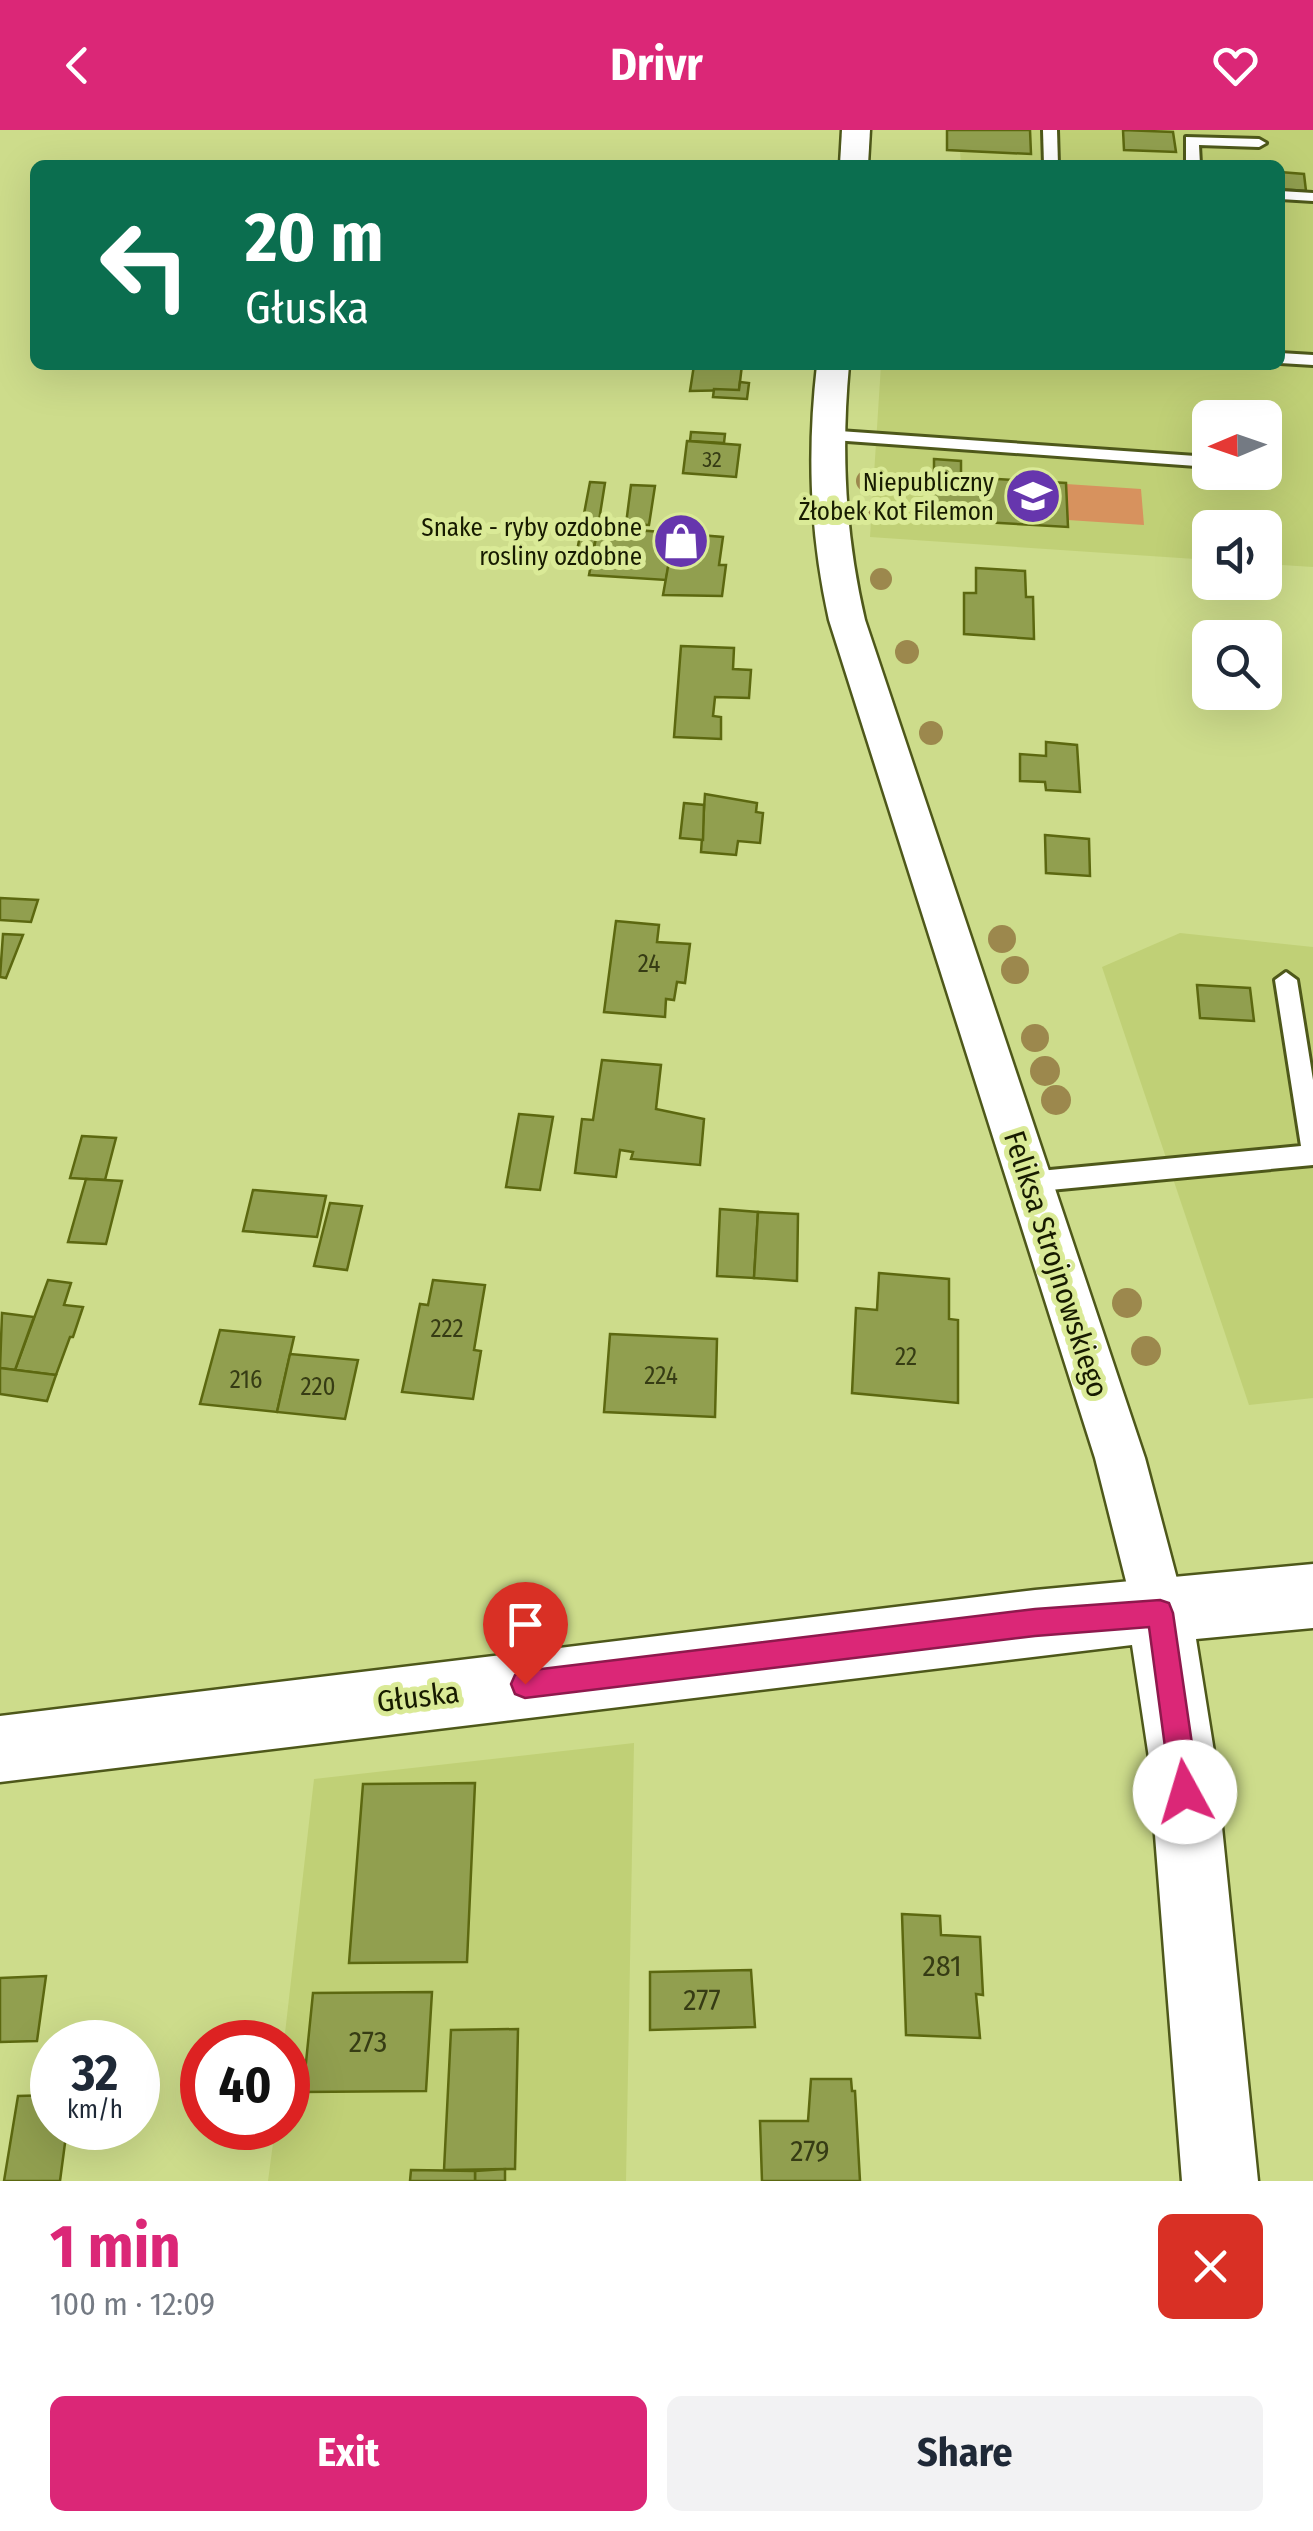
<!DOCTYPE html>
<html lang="en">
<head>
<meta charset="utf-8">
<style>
  :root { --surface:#fff; --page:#f2f2f3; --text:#1f2937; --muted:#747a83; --accent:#db2777 }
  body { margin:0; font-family:"Fira Sans Condensed",sans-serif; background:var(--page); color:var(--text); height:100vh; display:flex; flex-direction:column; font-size:38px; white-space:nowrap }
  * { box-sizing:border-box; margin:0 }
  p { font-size:32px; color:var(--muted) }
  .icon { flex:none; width:55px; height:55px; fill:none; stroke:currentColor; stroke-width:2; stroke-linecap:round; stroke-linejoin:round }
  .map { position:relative; height:2051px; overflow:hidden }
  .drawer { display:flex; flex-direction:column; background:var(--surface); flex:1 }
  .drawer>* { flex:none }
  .banner { position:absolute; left:30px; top:30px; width:1255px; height:210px; border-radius:15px; box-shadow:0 10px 40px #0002; background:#0b6e4f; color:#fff; overflow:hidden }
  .needle { width:65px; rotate:268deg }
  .fabs { position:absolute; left:1192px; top:270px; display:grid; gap:20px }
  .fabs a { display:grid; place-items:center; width:90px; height:90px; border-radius:15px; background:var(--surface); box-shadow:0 10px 40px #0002; font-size:50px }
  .speed { position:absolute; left:30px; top:1890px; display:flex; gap:20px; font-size:50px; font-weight:700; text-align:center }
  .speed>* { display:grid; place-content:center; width:130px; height:130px; border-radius:50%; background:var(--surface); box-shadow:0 10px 40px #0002; line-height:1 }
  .speed small { font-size:25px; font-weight:400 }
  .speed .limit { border:15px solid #d22; background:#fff; color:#111 }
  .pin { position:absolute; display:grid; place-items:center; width:85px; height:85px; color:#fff; margin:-102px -42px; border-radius:50% 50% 50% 0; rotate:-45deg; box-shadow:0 0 10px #0007 }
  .pin .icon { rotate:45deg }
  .me { position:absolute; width:110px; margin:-55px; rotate:354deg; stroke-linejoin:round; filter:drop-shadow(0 0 8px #0008) }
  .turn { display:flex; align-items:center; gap:35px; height:210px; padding:0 50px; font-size:45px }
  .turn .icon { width:130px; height:130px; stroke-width:2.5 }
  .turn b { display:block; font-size:70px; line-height:85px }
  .round { display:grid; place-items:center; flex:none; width:105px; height:105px; border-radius:15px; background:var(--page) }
  .summary { display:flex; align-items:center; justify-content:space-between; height:170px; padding:0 50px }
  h1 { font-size:60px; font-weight:700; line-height:75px; color:var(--accent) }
  .button { display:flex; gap:20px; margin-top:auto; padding:20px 50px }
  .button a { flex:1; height:115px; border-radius:15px; background:var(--accent); color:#fff; font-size:40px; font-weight:700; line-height:115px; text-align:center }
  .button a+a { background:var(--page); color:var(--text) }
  header { display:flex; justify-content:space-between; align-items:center; height:130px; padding:0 50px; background:var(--accent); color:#fff; font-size:45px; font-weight:700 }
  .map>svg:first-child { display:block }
</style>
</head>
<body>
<header><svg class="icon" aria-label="back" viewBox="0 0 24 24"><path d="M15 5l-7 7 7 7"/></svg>Drivr<svg class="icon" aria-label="heart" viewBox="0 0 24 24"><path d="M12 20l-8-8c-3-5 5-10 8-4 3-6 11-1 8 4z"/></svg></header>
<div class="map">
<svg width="1313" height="2051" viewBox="0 0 1313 2051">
  <rect width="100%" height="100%" fill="#cddc8b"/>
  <!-- built -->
  <g fill="#c0d076" fill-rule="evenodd">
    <path d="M 947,0 L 1313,0 L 1313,437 L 1265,434 L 1265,398 L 1210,398 L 1210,430 L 870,407 L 881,235 L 1280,235 L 1280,35 L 961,35 L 960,21 ZM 1210,288 L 1265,288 L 1265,342 L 1210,342 Z"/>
    <polygon points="1180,803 1313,817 1313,1268 1249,1275 1102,837"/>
    <polygon points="634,1613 626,2051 268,2051 275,1998 288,1998 288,1912 284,1912 314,1649"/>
  </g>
  <!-- green -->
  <polygon fill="#d7925e" points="1066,354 1141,359 1144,395 1068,390"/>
  <!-- building -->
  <g fill="#919f4f" stroke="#5c6810" stroke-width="2.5">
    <polygon points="947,0 1030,0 1031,24 947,20"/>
    <polygon points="1123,0 1173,2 1176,22 1124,20"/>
    <polygon points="1280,42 1304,44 1306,61 1280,59"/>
    <polygon points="694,235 742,235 739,260 690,261"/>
    <polygon points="740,252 749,253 747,269 713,267 714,259 739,260"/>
    <polygon points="691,302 725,304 724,313 690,311"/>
    <polygon points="687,311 740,315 736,347 683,343"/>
    <polygon points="934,329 961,331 961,347 934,345"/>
    <polygon points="930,345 1066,353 1068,397 929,389"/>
    <polygon points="590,352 605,353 598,397 593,422 577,421"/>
    <polygon points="631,355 655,356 649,395 626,394"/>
    <polygon points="598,397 674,403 666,450 589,445"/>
    <polygon points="674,403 723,407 719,435 726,435 722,466 663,465"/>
    <polygon points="976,438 1025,441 1026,467 1033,467 1034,509 964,504 964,463 976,463"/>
    <polygon points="681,516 734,518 733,539 751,540 749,568 715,567 713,586 721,587 721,609 674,607"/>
    <polygon points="1046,612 1077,615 1080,662 1046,660 1045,652 1020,651 1020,624 1046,626"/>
    <polygon points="705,664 757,673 756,682 763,683 760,713 738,711 736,725 701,722"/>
    <polygon points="684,673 704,675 703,710 680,708"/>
    <polygon points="1045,705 1089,709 1090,746 1046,743"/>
    <polygon points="0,768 38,770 31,792 0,790"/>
    <polygon points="616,791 659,795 657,812 690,814 685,853 677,852 674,870 666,869 665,887 604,882"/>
    <polygon points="3,804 23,805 6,848 0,847"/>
    <polygon points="1197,855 1250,858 1254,891 1200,888"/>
    <polygon points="602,930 661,935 656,979 704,989 700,1035 631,1029 633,1022 620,1020 616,1047 575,1043 582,989 593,990"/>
    <polygon points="519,984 553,987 540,1060 506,1057"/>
    <polygon points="82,1006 116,1008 105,1050 70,1048"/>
    <polygon points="86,1049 122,1051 106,1114 68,1112"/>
    <polygon points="253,1060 326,1066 317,1107 243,1101"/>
    <polygon points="330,1073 362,1076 347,1140 314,1136"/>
    <polygon points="720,1079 758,1082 754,1148 717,1146"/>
    <polygon points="758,1082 798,1084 797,1151 754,1148"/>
    <polygon points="879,1143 949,1149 949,1189 958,1190 958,1273 852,1263 856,1178 877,1180"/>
    <polygon points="48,1150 71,1153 64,1175 83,1177 73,1207 70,1207 56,1245 15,1240"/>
    <polygon points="433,1150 485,1155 474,1220 481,1221 473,1269 402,1262 420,1174 428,1175"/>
    <polygon points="2,1183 34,1187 15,1240 0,1238"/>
    <polygon points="220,1200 294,1207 277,1282 200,1274"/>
    <polygon points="610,1204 717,1209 715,1287 604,1282"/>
    <polygon points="290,1224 358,1230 345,1289 277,1282"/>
    <polygon points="0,1238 56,1245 47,1271 0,1264"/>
    <polygon points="475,1653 467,1832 349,1833 363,1654"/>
    <polygon points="902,1784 940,1786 941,1805 980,1807 983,1865 976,1864 980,1908 906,1905"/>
    <polygon points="751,1840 755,1897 650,1900 650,1842"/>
    <polygon points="46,1846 37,1911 0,1912 0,1848"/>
    <polygon points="432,1862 426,1961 303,1962 313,1863"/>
    <polygon points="518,1899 515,2039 444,2040 451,1900"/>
    <polygon points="811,1949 851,1949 852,1961 855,1961 860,2051 762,2051 760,1991 808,1991"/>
    <polygon points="52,1965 52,1998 67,1998 60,2051 4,2051 18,1966"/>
    <polygon points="505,2039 505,2051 475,2051 475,2041"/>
    <polygon points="411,2040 475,2041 475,2051 410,2051"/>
  </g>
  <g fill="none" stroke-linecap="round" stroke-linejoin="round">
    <!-- lane casing -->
    <g stroke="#4e581a" stroke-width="6">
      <g id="lane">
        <polygon points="1043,0 1057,0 1058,35 1044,35"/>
        <polygon points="1186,7 1259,9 1266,13 1259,17 1199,15 1200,35 1186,35"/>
        <polygon points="1280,61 1313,63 1313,71 1280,69"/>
        <polygon points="1280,223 1313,225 1313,235 1280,233"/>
        <polygon points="825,300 1210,327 1210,337 819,309 819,301"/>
        <polygon points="1286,842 1297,850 1313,950 1313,1035 1029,1062 1021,1059 1018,1052 1021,1045 1029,1042 1301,1016 1275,850"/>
      </g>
    </g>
    <!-- street casing -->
    <g stroke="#4e581a" stroke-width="5">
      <g id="street">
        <polygon points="842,0 870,0 868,35 840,35"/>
        <path d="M 817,235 L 849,235 C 841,323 845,404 865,490 L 1145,1328 L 1186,1483 L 1179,1502 L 1160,1509 L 1141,1502 L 1134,1483 L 1095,1328 L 829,490 C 810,404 807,323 817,235 Z"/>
      </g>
    </g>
    <!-- secondary casing -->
    <g stroke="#4e581a" stroke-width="5">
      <polygon id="secondary" points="1313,1434 1313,1498 1196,1509 1215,1628 1258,2051 1182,2051 1149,1628 1132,1515 0,1652 0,1586 1035,1460"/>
    </g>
    <!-- lane -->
    <use href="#lane" fill="#fff" fill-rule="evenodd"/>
    <!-- street -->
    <use href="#street" fill="#fff" fill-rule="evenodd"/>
    <!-- secondary -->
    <use href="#secondary" fill="#fff" fill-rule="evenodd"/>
  </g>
  <!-- trees -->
  <g fill="#9c884d">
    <circle cx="867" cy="351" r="11"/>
    <circle cx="864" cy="383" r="11"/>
    <circle cx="881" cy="449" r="11"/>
    <circle cx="907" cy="522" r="12"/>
    <circle cx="931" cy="603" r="12"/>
    <circle cx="1002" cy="809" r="14"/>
    <circle cx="1015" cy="840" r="14"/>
    <circle cx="1035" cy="908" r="14"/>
    <circle cx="1045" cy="941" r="15"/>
    <circle cx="1056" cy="970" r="15"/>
    <circle cx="1127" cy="1173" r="15"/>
    <circle cx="1146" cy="1221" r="15"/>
  </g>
  <!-- route -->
  <polygon fill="#db2777" stroke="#8e194d" stroke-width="2.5" points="1160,1470 1169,1473 1173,1483 1199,1662 1195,1672 1185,1676 1175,1672 1171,1662 1149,1497 1035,1506 525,1568 515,1564 511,1554 515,1545 525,1541 1035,1479"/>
  <!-- icons -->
  <defs>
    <g id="school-disc" transform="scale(2.875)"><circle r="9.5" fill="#6636ad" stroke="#daea97"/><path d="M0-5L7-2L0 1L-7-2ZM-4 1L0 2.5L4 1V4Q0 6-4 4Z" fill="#fff"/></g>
    <g id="shop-disc" transform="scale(2.875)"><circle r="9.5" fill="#6636ad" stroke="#daea97"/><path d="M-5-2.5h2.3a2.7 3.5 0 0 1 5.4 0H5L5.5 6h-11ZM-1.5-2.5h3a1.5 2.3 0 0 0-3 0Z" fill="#fff"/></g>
  </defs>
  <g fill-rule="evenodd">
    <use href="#school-disc" x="1033" y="366"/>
    <use href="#shop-disc" x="681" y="411"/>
  </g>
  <g text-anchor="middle" stroke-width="10" stroke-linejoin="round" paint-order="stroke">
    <!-- far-number labels -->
    <g font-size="22" fill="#363c14">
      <text x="712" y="337">32</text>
    </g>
    <!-- far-poi labels -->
    <g font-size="25" fill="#171b00" stroke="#daea97" text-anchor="end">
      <text x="994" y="361">Niepubliczny<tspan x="994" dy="29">Żłobek Kot Filemon</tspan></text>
      <text x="642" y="406">Snake - ryby ozdobne<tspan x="642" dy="29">rosliny ozdobne</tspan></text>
    </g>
    <!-- number labels -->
    <g font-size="25" fill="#363c14">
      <text x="649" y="842">24</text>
      <text x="447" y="1207">222</text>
      <text x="906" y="1235">22</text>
      <text x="661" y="1254">224</text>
      <text x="246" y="1258">216</text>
      <text x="318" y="1265">220</text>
    </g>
    <!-- street labels -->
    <g font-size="30" fill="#171b00" stroke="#daea97">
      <text transform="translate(1056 1134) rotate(72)" y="10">Feliksa Strojnowskiego</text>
      <text transform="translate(418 1567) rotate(-7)" y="10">Głuska</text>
    </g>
    <!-- near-number labels -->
    <g font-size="30" fill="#363c14">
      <text x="942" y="1846">281</text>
      <text x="702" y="1880">277</text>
      <text x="368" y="1922">273</text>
      <text x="810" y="2031">279</text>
    </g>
  </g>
</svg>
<div class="fabs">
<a><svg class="needle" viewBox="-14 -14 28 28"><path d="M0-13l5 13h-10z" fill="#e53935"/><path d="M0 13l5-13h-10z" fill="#747a83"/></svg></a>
<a><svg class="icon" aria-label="sound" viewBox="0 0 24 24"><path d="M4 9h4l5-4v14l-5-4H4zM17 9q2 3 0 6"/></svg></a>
<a><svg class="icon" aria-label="search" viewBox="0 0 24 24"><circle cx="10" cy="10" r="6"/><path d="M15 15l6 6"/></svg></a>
</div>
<div class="speed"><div>32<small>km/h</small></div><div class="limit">40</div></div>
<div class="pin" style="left:525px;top:1554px;background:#d93025"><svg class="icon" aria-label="arrive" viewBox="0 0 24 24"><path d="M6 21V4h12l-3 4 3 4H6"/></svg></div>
<svg class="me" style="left:1185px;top:1662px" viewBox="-20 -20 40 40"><circle r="19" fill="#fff"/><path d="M0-13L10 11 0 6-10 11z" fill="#db2777"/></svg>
<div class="banner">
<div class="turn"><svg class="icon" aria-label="left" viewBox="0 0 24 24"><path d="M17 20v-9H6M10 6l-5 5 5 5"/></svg><div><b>20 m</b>Głuska</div></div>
</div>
</div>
<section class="drawer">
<div class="summary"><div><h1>1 min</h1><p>100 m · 12:09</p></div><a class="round" style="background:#d93025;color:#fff"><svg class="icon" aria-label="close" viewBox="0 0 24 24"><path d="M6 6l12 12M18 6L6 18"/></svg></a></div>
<div class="button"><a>Exit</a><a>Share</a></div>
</section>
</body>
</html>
